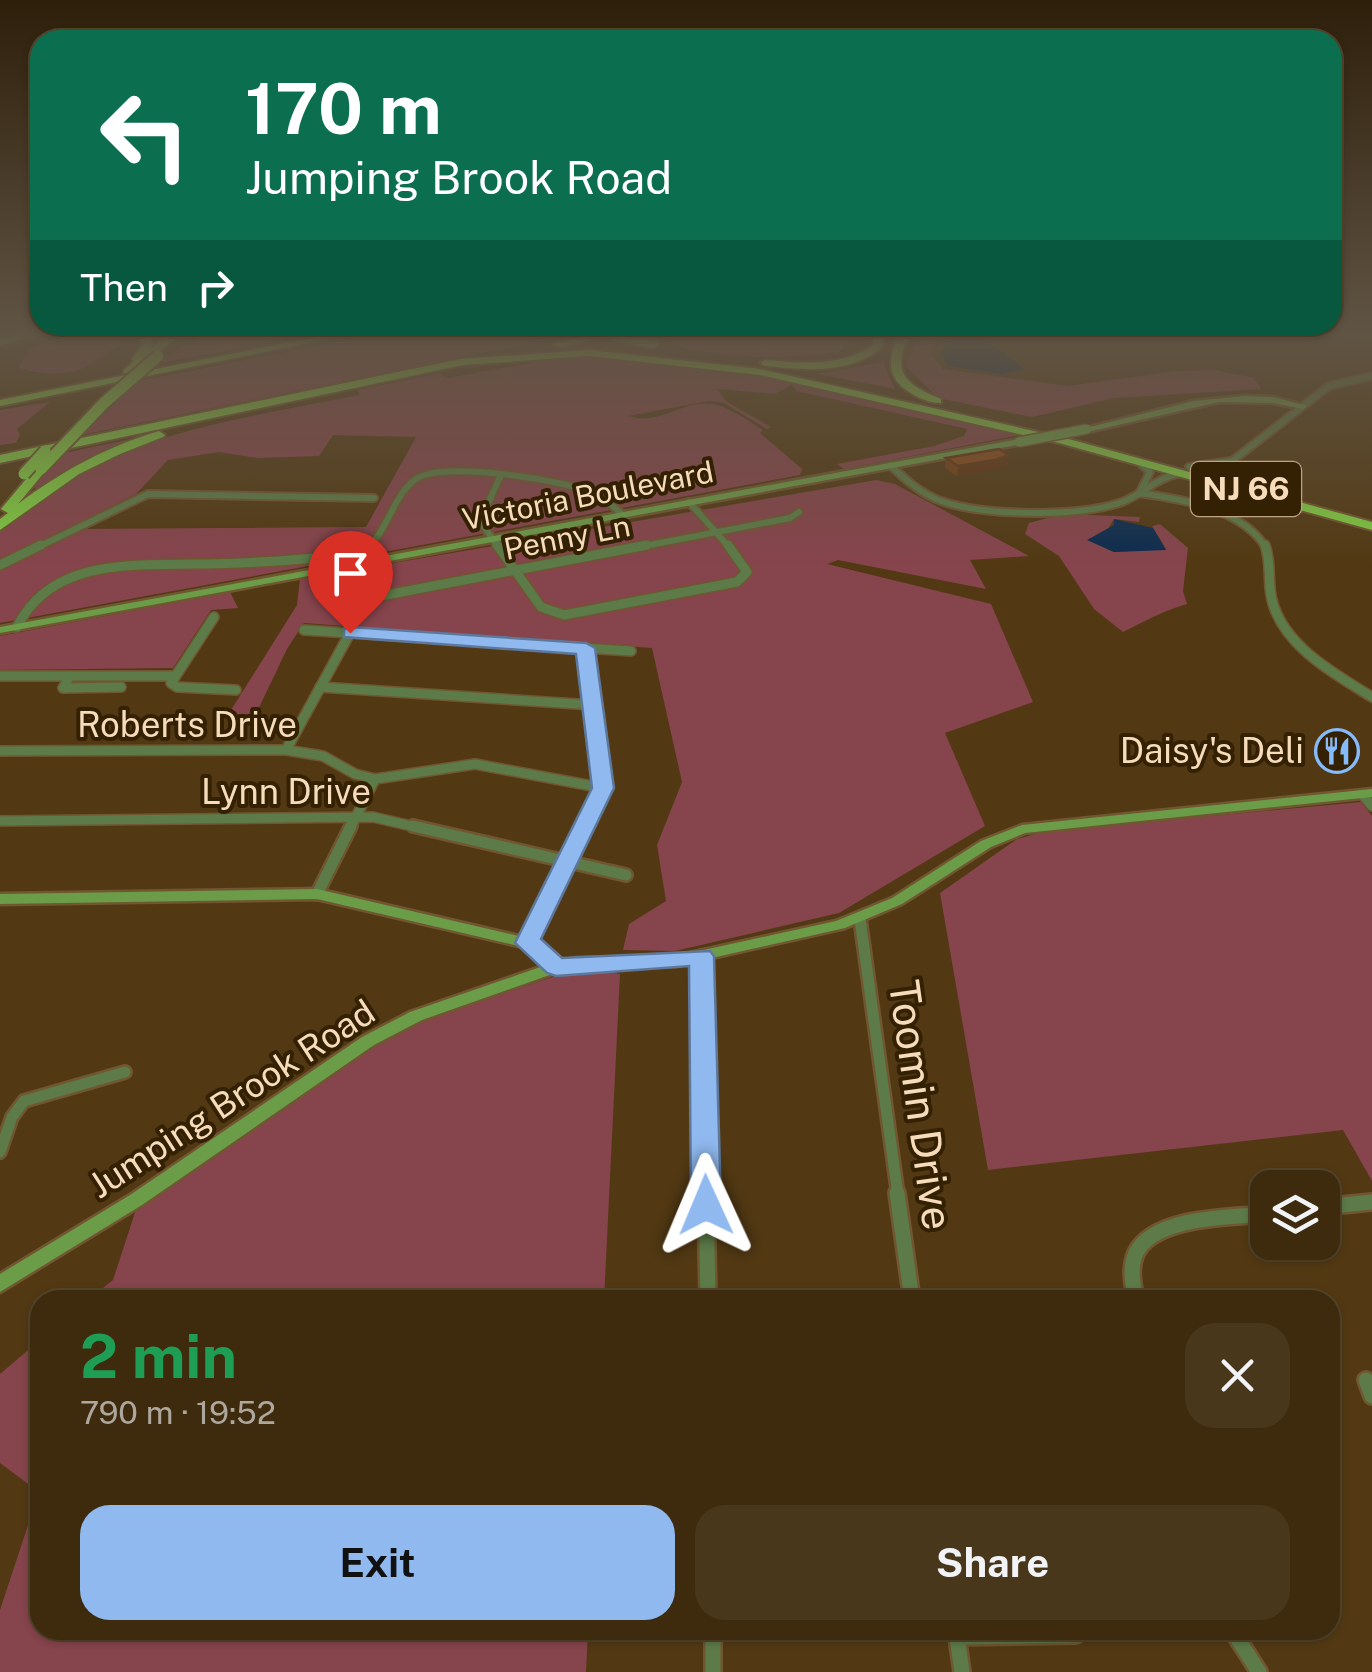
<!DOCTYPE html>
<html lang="en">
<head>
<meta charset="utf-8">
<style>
  :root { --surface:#3e2b0e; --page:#49371c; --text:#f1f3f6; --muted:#ada79e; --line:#57472e; --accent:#90b9f0 }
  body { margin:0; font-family:"Public Sans",sans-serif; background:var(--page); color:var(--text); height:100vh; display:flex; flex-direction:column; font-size:38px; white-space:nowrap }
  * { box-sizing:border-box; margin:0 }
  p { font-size:32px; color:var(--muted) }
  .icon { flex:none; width:55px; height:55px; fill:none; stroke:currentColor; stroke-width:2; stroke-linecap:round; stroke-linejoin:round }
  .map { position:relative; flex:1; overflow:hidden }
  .drawer { position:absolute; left:30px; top:1290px; width:1310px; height:350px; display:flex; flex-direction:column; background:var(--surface); border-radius:30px; box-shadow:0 2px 8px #0004,0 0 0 2px var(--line) }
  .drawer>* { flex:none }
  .guide { position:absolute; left:30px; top:30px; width:1312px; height:305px; border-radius:30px; box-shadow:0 2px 8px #0004,0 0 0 2px var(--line); background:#0b6e4f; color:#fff; overflow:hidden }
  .fabs { position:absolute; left:1250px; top:1170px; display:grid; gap:20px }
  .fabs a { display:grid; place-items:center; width:90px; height:90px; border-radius:20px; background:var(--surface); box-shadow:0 2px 8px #0004,0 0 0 2px var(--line); font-size:50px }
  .pin { position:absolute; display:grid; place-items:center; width:85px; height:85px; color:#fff; margin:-102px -42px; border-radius:50% 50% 50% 0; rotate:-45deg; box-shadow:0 0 10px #0007 }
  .pin .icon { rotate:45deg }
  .me { position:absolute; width:110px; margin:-55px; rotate:359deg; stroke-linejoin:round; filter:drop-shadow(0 0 8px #0008) }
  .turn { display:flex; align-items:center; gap:35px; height:210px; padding:0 50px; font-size:45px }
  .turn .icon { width:130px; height:130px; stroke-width:2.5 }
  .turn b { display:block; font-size:70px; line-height:85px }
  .then { display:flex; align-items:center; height:95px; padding:0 50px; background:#0003; gap:20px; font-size:38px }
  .round { display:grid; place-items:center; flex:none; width:105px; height:105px; border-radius:30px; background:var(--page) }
  .overview { display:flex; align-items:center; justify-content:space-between; height:170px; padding:0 50px }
  h1 { font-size:60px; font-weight:700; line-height:75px; color:#1e9e55 }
  .button { display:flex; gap:20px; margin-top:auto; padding:20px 50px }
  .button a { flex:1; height:115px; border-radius:30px; background:var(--accent); color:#111; font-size:40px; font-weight:700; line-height:115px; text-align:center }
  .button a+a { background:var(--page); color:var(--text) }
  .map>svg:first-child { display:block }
</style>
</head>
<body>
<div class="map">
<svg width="1372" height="1672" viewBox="0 0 1372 1672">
  <rect width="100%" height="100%" fill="#523913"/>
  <!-- green -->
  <g fill="#86444c">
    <path d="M 73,331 L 121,331 L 132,335 C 89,367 75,383 19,368 L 28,350 Z"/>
    <polygon points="210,331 331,331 155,364"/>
    <polygon points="395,331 585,332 82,435 137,381"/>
    <path d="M 673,331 L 857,331 L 839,352 C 774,362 707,359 645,335 Z"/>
    <polygon points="924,331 948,331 934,341 931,354 943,369 1068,386 1177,371 1215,370 1254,378 1261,389 1114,398 1032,417 938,398 905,365"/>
    <path d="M 620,357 L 792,381 L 1025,434 L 844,469 L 837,464 L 934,446 L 964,436 L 967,429 L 797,391 L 792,385 L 775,394 L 717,389 L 727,402 L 771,427 L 767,429 L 724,403 L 709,401 L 628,416 C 662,426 682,399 712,404 C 730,407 748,421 763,430 L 760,433 L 802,469 L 800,475 L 0,623 L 0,569 L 74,529 L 366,527 L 416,437 L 333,435 L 319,456 L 258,458 L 219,452 L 168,460 L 136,494 L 0,562 L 0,531 C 93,436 236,420 360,395 L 357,390 L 440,373 L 448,378 L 553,359 Z"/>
    <polygon points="883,362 895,389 818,374"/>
    <polygon points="50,402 17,429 20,435 16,443 0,445 0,410"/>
    <polygon points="140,437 93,457 40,489 33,488 64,453"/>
    <polygon points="876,480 895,484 1029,556 970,560 986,589 838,560 827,564 991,604 1033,702 945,733 985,826 839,913 675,951 623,950 629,924 666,901 657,845 682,782 652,648 304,623 287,649 254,718 226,718 297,605 300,579"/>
    <path d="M 1063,514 L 1140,517 L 1139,522 L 1114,519 L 1106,532 L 1088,540 L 1114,552 L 1166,549 L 1152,526 L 1160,524 L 1188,548 L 1183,591 L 1187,604 C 1163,611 1145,621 1123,632 L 1094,609 L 1059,556 L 1025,534 L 1029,523 Z"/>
    <polygon points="230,592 238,608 211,610 173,668 0,670 0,636"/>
    <polygon points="1361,802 1372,816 1372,1181 1343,1130 988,1170 940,893 1017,839 1047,831"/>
    <polygon points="586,966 620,974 604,1300 88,1300 113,1280 141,1194 382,1033"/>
    <polygon points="40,1340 40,1630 588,1630 586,1672 0,1672 0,1610 39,1492 0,1463 0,1374"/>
  </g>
  <!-- water -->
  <g fill="#0c2c50">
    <polygon points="962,331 979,335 1025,369 1001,374 949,366 941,354 946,344"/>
    <polygon points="1114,519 1153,528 1166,550 1114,552 1087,540 1114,525"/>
  </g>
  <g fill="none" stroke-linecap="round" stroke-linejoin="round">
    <!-- street-far3 casing -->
    <g stroke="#705631" stroke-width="10">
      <g id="street-far3">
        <polyline points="1232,461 1231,472 1245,482"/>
        <polyline points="1140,463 1150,472 1140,492"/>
        <path d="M 890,465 C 905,479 921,494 941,501 C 985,516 1075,517 1119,503 C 1142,496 1157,476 1182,473"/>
        <polyline points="1189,467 1232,461 1329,386 1372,376"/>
        <path d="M 1139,493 C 1181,499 1242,508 1266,548"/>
        <polyline points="689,502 730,548"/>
        <polyline points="36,548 148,494 374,498"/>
        <path d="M 367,548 C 389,529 393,495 416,479 C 442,461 554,479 584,490 C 600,495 611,504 623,515"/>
        <polyline points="499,548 480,521 500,477"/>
        <polyline points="634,548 790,518 799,512"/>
      </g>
    </g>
    <!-- street-far2 casing -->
    <g stroke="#705631" stroke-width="12">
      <g id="street-far2">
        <polyline points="497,545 541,607 564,615 737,582 747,572 728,545"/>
        <path d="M 1265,545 C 1272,564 1267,581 1272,600 C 1283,646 1335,674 1372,697"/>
        <polyline points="0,565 41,545"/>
        <polyline points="345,609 365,599 647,545"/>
        <polyline points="214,617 171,683 177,687 236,690"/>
        <path d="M 17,627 C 51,559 131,565 195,564 C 231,564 267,562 303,559 C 325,557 350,557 370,545"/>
        <polyline points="304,630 631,651"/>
        <polyline points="0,676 70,676 63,688 121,687"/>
        <polyline points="70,676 173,676"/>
        <polyline points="320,687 593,705"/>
        <polyline points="286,750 350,633"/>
        <polyline points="0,751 286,750 323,756 355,774 375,779 475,764 603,788"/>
        <polyline points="1362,794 1372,806"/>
        <polyline points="0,821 373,817 424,829"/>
        <polyline points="350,829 375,779"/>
        <polyline points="583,829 603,788 585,648"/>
      </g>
    </g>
    <!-- street-far1 casing -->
    <g stroke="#705631" stroke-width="16">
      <g id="street-far1">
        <polyline points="413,826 626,875"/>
        <polyline points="317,894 351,826"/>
        <polyline points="860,919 898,1195"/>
        <polyline points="527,943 584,826"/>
        <polyline points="701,956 706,1195"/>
        <polyline points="0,1152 12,1117 24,1101 125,1072"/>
      </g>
    </g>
    <!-- street casing -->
    <g stroke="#705631" stroke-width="20">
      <g id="street">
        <polyline points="706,1193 708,1300"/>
        <polyline points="897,1193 912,1300"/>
        <polyline points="1322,1207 1372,1202"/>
        <path d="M 1136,1300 C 1133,1284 1129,1269 1136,1253 C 1154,1216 1233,1217 1268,1214"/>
        <polyline points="1366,1380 1372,1396"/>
        <polyline points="713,1630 713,1672"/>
        <polyline points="956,1630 962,1672"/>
        <polyline points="1232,1630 1259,1672"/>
        <polyline points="957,1637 1076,1635"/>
      </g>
    </g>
    <!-- secondary casing -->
    <g stroke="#705631" stroke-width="5">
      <g id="secondary">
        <polygon points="1245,396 1273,397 1307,406 1303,409 1273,403 1219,402 1087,432 1082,429 1194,401"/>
        <polygon points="1019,439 1022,440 1022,444 0,633 0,627"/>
        <polygon points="1372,789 1372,797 1025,833 991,847 902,904 845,928 676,966 577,968 558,972 422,1020 374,1045 142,1205 0,1292 0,1274 130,1195 362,1037 410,1012 546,965 534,952 523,947 317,899 0,904 0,894 317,889 532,939 544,944 559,961 577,958 676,956 836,921 892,898 981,841 1022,825"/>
      </g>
    </g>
    <!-- highway casing -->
    <g stroke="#705631" stroke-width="4">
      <g id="highway">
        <polygon points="31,331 47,331 0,346 0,340"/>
        <polygon points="137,331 147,331 153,344 149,350 173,331 185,331 132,373 124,373 123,371 134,361 132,359 143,344"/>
        <polygon points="346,331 367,331 0,406 0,400"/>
        <polygon points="612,331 635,331 557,347 552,344"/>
        <path d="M 869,331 L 879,331 L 884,338 L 882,347 C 851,375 804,370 765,366 L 760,363 L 765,360 C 802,363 840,367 872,346 L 874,338 Z"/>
        <path d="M 901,331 L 911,331 C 891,371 902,383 941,399 L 941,403 C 930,403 920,399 911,393 C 884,378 888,355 901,331 Z"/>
        <polygon points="589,350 760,369 1065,438 1372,522 1372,530 1059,443 760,375 589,356 463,365 0,463 0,455 460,359"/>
        <path d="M 159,431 L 165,435 L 163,437 L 120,454 L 79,474 L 0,530 L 0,519 L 8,513 L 1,509 L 37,466 L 47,469 L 18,504 C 60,472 108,446 159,431 Z"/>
      </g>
    </g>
    <!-- street-far3 -->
    <use href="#street-far3" stroke="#5c7b48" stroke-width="6"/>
    <!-- street-far2 -->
    <use href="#street-far2" stroke="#5c7b48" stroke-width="9"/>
    <!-- street-far1 -->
    <use href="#street-far1" stroke="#5c7b48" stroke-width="11"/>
    <!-- street -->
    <use href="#street" stroke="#5c7b48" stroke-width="15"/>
    <!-- secondary -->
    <use href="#secondary" fill="#6b9c48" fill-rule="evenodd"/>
    <!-- highway -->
    <use href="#highway" fill="#80cb42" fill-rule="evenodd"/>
    <!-- secondary-bridge casing -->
    <g stroke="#705631" stroke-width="12" stroke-linecap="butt">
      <polyline id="secondary-bridge" points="1019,442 1087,429"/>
    </g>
    <!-- highway-bridge casing -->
    <g stroke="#705631" stroke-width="15" stroke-linecap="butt">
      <g id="highway-bridge">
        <polyline points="598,331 653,343"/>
        <polyline points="41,469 104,403 158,356"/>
        <polyline points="24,474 45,451"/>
      </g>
    </g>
    <!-- secondary-bridge -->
    <use href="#secondary-bridge" stroke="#6b9c48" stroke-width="9"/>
    <!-- highway-bridge -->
    <use href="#highway-bridge" stroke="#80cb42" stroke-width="11"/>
  </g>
  <!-- wall -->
  <polygon fill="#764016" points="946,458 1008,465 994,469 957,476 945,468"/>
  <!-- shaded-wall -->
  <polygon fill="#603412" points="1009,455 1008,465 994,469 957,476 958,466"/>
  <!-- building -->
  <polygon fill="#894a19" stroke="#603412" stroke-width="2.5" points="999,449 1009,455 995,460 958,466 946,458"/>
  <!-- sky -->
  <linearGradient id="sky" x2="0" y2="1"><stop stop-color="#2d1f0a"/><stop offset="0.59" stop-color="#605444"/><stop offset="1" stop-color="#605444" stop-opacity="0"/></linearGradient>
  <rect width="1372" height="565" fill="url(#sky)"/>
  <!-- route -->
  <polygon fill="#90b9f0" stroke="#5e789c" stroke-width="2.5" points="350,627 586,643 595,648 614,788 541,939 562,958 710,951 714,956 721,1205 717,1214 706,1217 696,1214 691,1205 689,966 556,976 547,973 515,943 592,788 576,654 344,637 344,629"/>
  <!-- icons -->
  <defs>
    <g id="restaurant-ring" transform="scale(2.25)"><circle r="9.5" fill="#342103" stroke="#86bbfb" stroke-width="1.5"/><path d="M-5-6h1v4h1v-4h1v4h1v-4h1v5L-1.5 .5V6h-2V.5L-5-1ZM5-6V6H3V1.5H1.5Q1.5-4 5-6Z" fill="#86bbfb"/></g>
  </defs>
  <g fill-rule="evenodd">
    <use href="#restaurant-ring" x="1337" y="751"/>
  </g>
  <g text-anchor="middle" stroke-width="8" stroke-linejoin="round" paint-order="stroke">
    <!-- far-street labels -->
    <g font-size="30" fill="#f6dcbb" stroke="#342103">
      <text transform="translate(588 496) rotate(-11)" y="10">Victoria Boulevard</text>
      <text transform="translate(567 538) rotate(-11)" y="10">Penny Ln</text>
    </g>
    <!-- shield labels -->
    <rect fill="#342103" stroke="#bca484" stroke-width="2.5" x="1191" y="462" width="110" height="54" rx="8"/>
    <g font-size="32" font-weight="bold" fill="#f6dcbb">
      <text x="1246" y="500">NJ 66</text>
    </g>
    <!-- street labels -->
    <g font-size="35" fill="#f6dcbb" stroke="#342103">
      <text x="187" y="737">Roberts Drive</text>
      <text x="286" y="804">Lynn Drive</text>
      <text transform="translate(232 1099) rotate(-33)" y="12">Jumping Brook Road</text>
    </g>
    <!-- poi labels -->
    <g font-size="35" fill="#f6dcbb" stroke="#342103" text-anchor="end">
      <text x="1304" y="763">Daisy's Deli</text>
    </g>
    <!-- near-street labels -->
    <g font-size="42" fill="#f6dcbb" stroke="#342103">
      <text transform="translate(921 1105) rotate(82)" y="15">Toomin Drive</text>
    </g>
  </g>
</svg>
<div class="fabs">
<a><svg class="icon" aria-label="layers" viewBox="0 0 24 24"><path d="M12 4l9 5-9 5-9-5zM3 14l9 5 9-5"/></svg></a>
</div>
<div class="pin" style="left:350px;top:633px;background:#d93025"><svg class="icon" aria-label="arrive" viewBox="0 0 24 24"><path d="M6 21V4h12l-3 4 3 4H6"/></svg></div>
<svg class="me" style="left:706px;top:1205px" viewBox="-20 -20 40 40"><path d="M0-17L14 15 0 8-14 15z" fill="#90b9f0" stroke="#fff" stroke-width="4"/></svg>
<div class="guide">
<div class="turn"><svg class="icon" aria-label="left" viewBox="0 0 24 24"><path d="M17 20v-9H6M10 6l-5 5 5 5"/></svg><div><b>170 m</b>Jumping Brook Road</div></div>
<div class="then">Then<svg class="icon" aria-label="right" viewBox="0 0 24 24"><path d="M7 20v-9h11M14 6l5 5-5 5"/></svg></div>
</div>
<section class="drawer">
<div class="overview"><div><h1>2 min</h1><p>790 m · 19:52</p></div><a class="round"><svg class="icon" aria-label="close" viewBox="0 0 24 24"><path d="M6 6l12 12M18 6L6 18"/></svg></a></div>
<div class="button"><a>Exit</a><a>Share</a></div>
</section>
</div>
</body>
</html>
